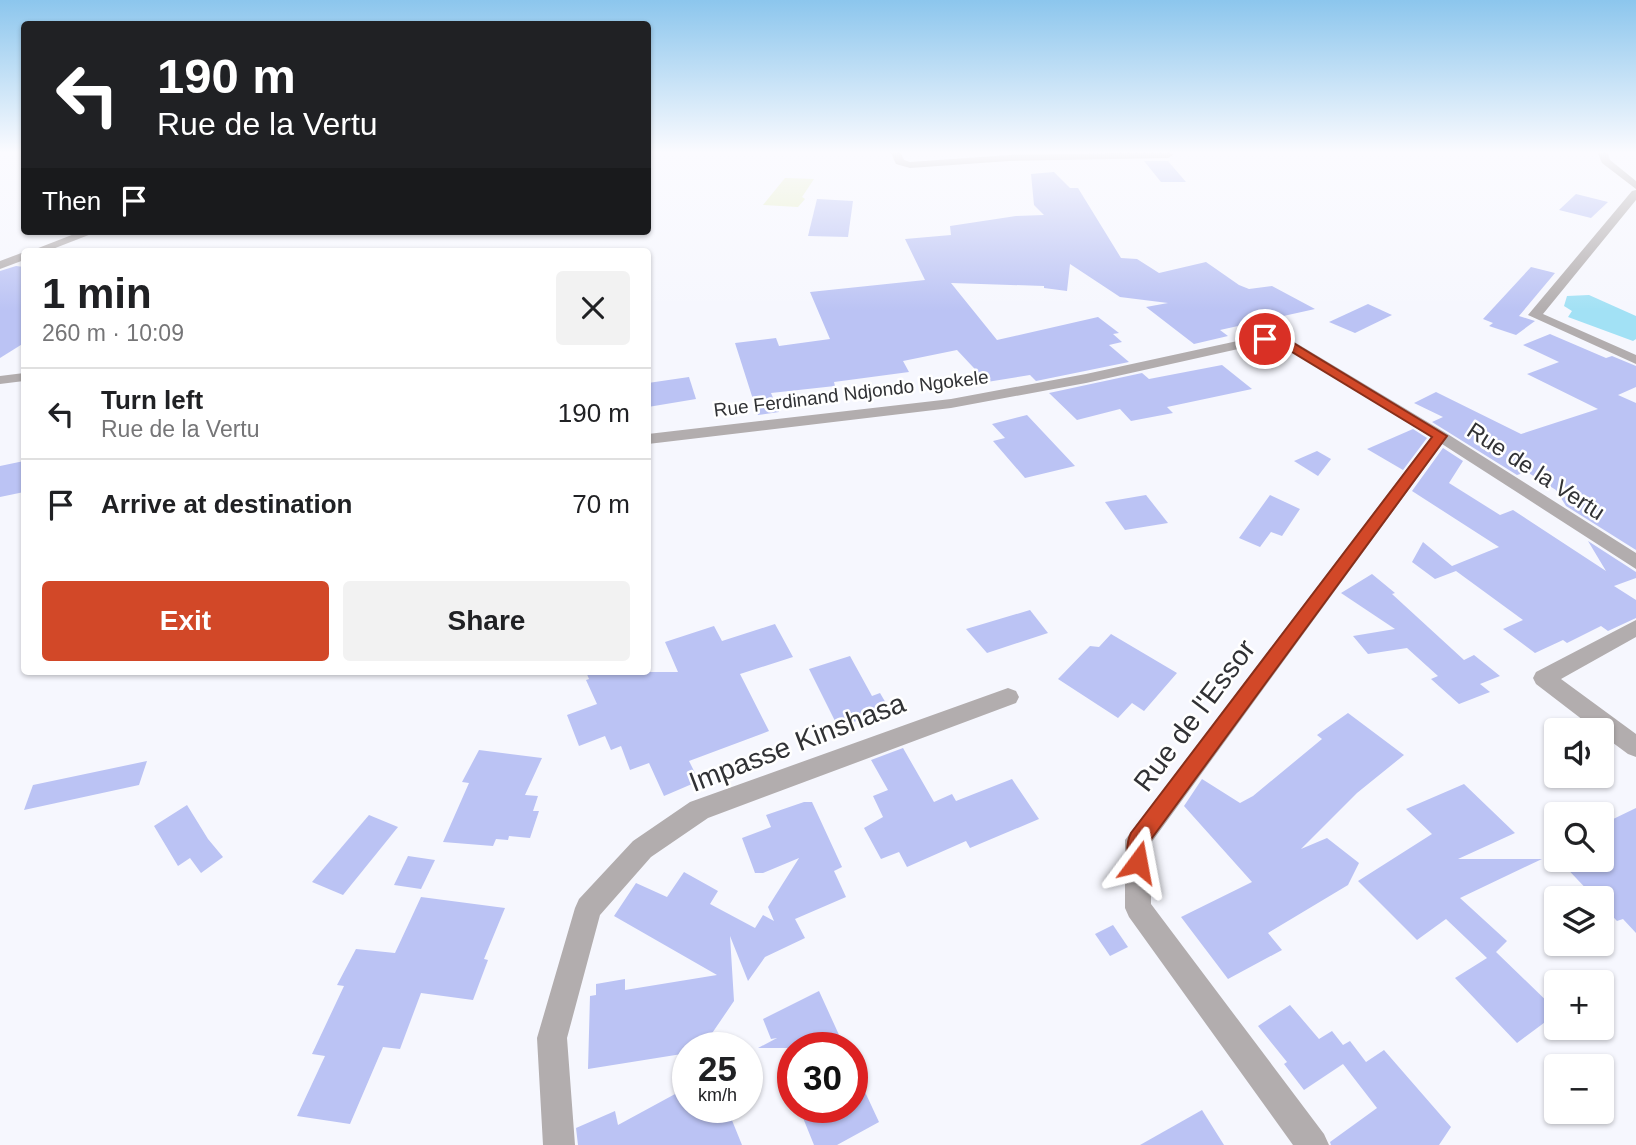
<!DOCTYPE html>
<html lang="en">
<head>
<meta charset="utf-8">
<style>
  :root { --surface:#fff; --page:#f2f2f2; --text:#202124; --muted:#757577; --line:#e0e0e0; --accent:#d24828 }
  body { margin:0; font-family:Helvetica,sans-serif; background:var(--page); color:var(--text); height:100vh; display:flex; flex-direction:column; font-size:26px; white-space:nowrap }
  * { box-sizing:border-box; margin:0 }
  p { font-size:23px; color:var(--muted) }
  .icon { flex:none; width:38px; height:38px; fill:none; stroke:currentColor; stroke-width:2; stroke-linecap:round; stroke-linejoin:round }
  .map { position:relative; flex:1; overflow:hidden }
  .drawer { position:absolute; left:21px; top:248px; width:630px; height:427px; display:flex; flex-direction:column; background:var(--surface); border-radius:7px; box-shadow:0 2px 5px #0004 }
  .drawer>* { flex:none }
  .top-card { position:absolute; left:21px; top:21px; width:630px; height:214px; border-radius:7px; box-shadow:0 2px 5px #0004; background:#202124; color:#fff; overflow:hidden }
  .buttons { position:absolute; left:1544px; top:718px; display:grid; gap:14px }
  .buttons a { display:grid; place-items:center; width:70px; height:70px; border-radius:7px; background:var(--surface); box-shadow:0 2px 5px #0004; font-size:35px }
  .speed { position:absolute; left:672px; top:1032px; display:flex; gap:14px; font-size:35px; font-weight:700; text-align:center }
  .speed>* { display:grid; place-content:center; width:91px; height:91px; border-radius:50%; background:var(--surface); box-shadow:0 2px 5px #0004; line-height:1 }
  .speed small { font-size:18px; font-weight:400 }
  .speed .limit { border:10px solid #d22; background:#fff; color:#111 }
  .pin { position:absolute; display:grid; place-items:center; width:60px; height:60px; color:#fff; margin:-30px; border:4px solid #fff; border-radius:50%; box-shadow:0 2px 7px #0007 }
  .me { position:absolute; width:77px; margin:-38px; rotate:13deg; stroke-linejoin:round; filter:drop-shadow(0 0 5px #0008) }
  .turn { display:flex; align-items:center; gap:24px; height:147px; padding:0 21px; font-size:32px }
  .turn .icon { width:91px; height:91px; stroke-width:2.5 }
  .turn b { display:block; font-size:49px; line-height:60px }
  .then { display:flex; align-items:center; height:66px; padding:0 21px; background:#0003; gap:14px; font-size:26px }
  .round { display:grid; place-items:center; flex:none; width:74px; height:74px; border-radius:7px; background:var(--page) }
  .headline { display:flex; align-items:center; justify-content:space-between; height:119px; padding:0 21px }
  h1 { font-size:42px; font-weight:600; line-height:52px }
  .primary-button { display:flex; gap:14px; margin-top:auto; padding:14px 21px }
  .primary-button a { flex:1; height:80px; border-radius:7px; background:var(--accent); color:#fff; font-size:28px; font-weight:600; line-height:80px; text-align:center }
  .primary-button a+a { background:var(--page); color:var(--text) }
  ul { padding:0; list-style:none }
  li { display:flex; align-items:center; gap:21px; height:91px; padding:0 21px; border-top:2px solid var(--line) }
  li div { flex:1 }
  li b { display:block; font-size:26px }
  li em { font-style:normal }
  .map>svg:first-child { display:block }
</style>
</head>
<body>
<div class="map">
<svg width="1636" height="1145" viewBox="0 0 1636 1145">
  <rect width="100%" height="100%" fill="#f6f7fe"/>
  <!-- green -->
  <polygon fill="#e6eec2" points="785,178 814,179 802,197 805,199 798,207 763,205"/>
  <!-- water -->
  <polygon fill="#a2e1f5" points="1589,295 1636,316 1636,339 1633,341 1568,317 1572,311 1564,306 1567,296"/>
  <!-- building -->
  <g fill="#bbc3f4">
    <polygon points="1144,161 1168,161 1186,182 1161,182"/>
    <polygon points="1054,172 1070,188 1078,188 1121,258 1137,259 1159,273 1206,262 1239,285 1249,289 1272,286 1315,309 1220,330 1228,336 1194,344 1146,307 1168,303 1120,297 1070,264 1067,291 1044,288 1044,286 951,283 997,340 1098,317 1119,333 1113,334 1122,342 1109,345 1129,362 1036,381 1030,375 987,382 957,350 903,361 909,372 834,382 835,386 771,393 779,412 758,415 735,343 776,338 779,346 830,339 810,292 925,280 905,239 951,235 950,226 1016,216 1044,215 1034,205 1031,174"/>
    <polygon points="1576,194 1608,202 1591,218 1559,210"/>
    <polygon points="817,199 853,201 848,237 808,236"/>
    <polygon points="16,266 24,267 24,343 0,358 0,271"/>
    <polygon points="1531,267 1555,273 1519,316 1535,321 1516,335 1489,326 1493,323 1483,319"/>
    <polygon points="1368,304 1392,315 1355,333 1329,322"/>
    <polygon points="1550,334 1606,358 1612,356 1636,366 1636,387 1618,395 1636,403 1636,550 1566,506 1556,490 1527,472 1517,475 1432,422 1443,417 1414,403 1436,392 1521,434 1598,409 1527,374 1559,362 1523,345"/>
    <polygon points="1222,365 1252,389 1167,407 1173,413 1131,421 1120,409 1077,420 1049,393 1142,373 1149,379"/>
    <polygon points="689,377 696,399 648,407 648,383"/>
    <polygon points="1027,415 1075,466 1025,478 993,441 1005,438 992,424"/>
    <polygon points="1413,429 1427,438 1403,470 1367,449"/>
    <polygon points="1443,448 1463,461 1449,483 1500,515 1513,510 1606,571 1588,541 1636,572 1636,578 1614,586 1636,600 1636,618 1608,631 1601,626 1567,643 1563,640 1535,653 1503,629 1523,620 1456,571 1435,579 1412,562 1423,542 1452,566 1499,547 1412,491"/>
    <polygon points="1317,451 1331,459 1318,476 1294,461"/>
    <polygon points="24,461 24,492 0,497 0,466"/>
    <polygon points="1146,495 1168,523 1125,530 1105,502"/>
    <polygon points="1270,495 1300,509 1282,536 1271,532 1260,547 1239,538"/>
    <polygon points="1372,574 1395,593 1392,594 1464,660 1474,655 1500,676 1480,684 1490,692 1459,704 1431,679 1438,676 1407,648 1368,654 1353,636 1395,629 1341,593"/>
    <polygon points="1030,610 1048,633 987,653 966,629"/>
    <polygon points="775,624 793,657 740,674 769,731 689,761 699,781 664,796 649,763 630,770 621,746 611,750 605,736 579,746 567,715 597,704 586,680 589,679 586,672 678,672 665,642 714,626 722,641"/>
    <polygon points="1111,634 1177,673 1144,711 1132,703 1118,718 1058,679 1090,646 1099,647"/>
    <polygon points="850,656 872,696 880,693 890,710 838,727 809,669"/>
    <polygon points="1348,713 1404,755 1357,793 1301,849 1327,838 1359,863 1348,885 1268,933 1282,950 1228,979 1181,917 1252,882 1184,806 1202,779 1240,803 1253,796 1322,739 1317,735"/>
    <polygon points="903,748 934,802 952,794 956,801 1012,779 1039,819 970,848 966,841 907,867 899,852 881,859 864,828 883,817 873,796 888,790 871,760"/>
    <polygon points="479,750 542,758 525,795 538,796 533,811 539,811 530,838 509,836 508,840 496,839 493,846 443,842 469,783 462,782"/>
    <polygon points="147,761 139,785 24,810 33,785"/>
    <polygon points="1464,784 1515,833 1458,859 1542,859 1460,898 1507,941 1496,952 1556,1010 1556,1014 1517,1043 1455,978 1487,958 1446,919 1417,940 1358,881 1432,834 1406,809"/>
    <polygon points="804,802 812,802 842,867 834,871 846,897 795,919 805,938 765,957 748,981 730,936 734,1001 702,1048 688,1048 688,1053 588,1069 590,996 596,995 596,984 625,979 625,990 717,975 614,916 636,883 667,897 684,872 718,891 710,904 755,928 763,915 774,921 768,907 799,858 763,873 755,873 742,838 771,827 766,815"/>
    <polygon points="187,805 208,839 223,857 201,873 190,858 178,866 154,826"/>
    <polygon points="1636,808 1636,933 1623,919 1617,921 1601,904 1601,898 1595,898 1558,859 1601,859 1601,828 1607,822"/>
    <polygon points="369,815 398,827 343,895 312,882"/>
    <polygon points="408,856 435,860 421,889 394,885"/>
    <polygon points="421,897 505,908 484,959 488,960 473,1000 421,993 400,1049 383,1047 350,1124 297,1116 325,1056 312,1054 344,986 337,985 356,949 395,953"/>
    <polygon points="1113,925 1128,947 1110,956 1095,934"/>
    <polygon points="819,991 845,1048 758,1048 777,1038 771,1039 763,1019"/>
    <polygon points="1290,1005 1319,1039 1332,1031 1343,1045 1350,1041 1366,1062 1384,1050 1451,1127 1439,1145 1331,1145 1330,1142 1377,1108 1343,1064 1304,1090 1284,1064 1287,1062 1258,1026"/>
    <polygon points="852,1064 879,1122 837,1145 814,1145 799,1108 852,1108"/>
    <polygon points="688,1087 688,1108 727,1108 742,1145 578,1145 576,1128 615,1111 618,1125"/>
    <polygon points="1202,1110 1224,1145 1140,1145"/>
  </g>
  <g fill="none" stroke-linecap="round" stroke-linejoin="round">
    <!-- minor -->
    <g fill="#b2adae" fill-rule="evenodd">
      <polygon points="890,151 900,151 904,160 910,162 1009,155 1168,152 1173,155 1168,158 1009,161 910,168 896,164"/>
      <polygon points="1597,151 1607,151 1610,160 1636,181 1636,189 1602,163"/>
      <polygon points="1636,190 1636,200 1543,314 1636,355 1636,364 1528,315 1632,191"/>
      <polygon points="82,231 99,231 45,252 28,252"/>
      <polygon points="24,252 24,260 0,269 0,261"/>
      <polygon points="1265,335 1291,340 1446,433 1636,553 1636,569 1442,444 1151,843 1151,904 1324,1134 1329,1145 1293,1145 1129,917 1125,908 1125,840 1431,437 1282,346 1265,343 1086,383 951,408 648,444 648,434 951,399 1086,374"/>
      <polygon points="24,373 24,381 0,384 0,376"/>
      <polygon points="1636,620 1636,637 1561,679 1636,734 1636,757 1628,754 1601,734 1601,730 1596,730 1536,684 1533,678 1536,672"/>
      <polygon points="1008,688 1016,691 1019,697 1016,703 708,818 651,857 600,915 567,1038 575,1145 543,1145 537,1038 575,908 579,899 633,841 690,802"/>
    </g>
  </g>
  <!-- sky -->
  <linearGradient id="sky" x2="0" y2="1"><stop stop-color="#8cc6ed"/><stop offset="0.49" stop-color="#fbfbff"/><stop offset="1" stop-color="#fbfbff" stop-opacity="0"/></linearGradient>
  <rect width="1636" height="311" fill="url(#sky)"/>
  <!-- route -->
  <path fill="#d24828" stroke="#882f1a" stroke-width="2" d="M 1265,335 L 1290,341 L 1447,436 L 1149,842 L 1149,862 L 1146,869 L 1138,872 L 1131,869 C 1126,858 1126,843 1131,833 L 1432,437 L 1282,346 L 1261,341 L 1259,339 Z"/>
  <g text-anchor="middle" stroke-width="5" stroke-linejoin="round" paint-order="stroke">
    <!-- far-street labels -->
    <g font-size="19" fill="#313235" stroke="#fff">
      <text transform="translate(851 393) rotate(-7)" y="7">Rue Ferdinand Ndjondo Ngokele</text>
    </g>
    <!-- street labels -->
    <g font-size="23" fill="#313235" stroke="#fff">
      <text transform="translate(1536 471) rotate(33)" y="8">Rue de la Vertu</text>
    </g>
    <!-- near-street labels -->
    <g font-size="28" fill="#313235" stroke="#fff">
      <text transform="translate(1194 715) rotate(-53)" y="10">Rue de l'Essor</text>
      <text transform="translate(797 742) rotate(-21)" y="10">Impasse Kinshasa</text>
    </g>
  </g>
</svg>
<div class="buttons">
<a><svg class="icon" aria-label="sound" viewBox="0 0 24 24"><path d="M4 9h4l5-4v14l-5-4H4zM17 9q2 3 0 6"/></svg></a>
<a><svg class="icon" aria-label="search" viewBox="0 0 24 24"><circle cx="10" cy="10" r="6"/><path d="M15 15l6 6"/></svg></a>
<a><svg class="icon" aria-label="layers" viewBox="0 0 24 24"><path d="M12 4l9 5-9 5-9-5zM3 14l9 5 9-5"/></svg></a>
<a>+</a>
<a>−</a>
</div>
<div class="speed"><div>25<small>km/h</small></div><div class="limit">30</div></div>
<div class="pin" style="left:1265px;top:339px;background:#d93025"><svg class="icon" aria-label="arrive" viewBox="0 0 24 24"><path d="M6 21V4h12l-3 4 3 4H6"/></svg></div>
<svg class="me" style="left:1138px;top:862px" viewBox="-20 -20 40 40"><path d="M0-17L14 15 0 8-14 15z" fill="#d24828" stroke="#fff" stroke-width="4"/></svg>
<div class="top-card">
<div class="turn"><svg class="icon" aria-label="left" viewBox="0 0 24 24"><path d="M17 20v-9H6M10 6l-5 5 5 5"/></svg><div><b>190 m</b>Rue de la Vertu</div></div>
<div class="then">Then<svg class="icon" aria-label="arrive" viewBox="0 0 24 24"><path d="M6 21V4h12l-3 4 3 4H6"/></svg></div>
</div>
<section class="drawer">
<div class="headline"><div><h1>1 min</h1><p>260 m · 10:09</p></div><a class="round"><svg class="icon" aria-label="close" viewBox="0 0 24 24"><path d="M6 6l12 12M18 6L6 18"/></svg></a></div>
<ul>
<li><svg class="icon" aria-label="left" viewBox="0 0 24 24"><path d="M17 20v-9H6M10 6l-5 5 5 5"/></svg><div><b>Turn left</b><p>Rue de la Vertu</p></div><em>190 m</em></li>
<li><svg class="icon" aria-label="arrive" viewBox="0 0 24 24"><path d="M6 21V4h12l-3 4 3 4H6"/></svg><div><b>Arrive at destination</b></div><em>70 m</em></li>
</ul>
<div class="primary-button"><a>Exit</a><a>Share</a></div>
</section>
</div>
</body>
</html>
